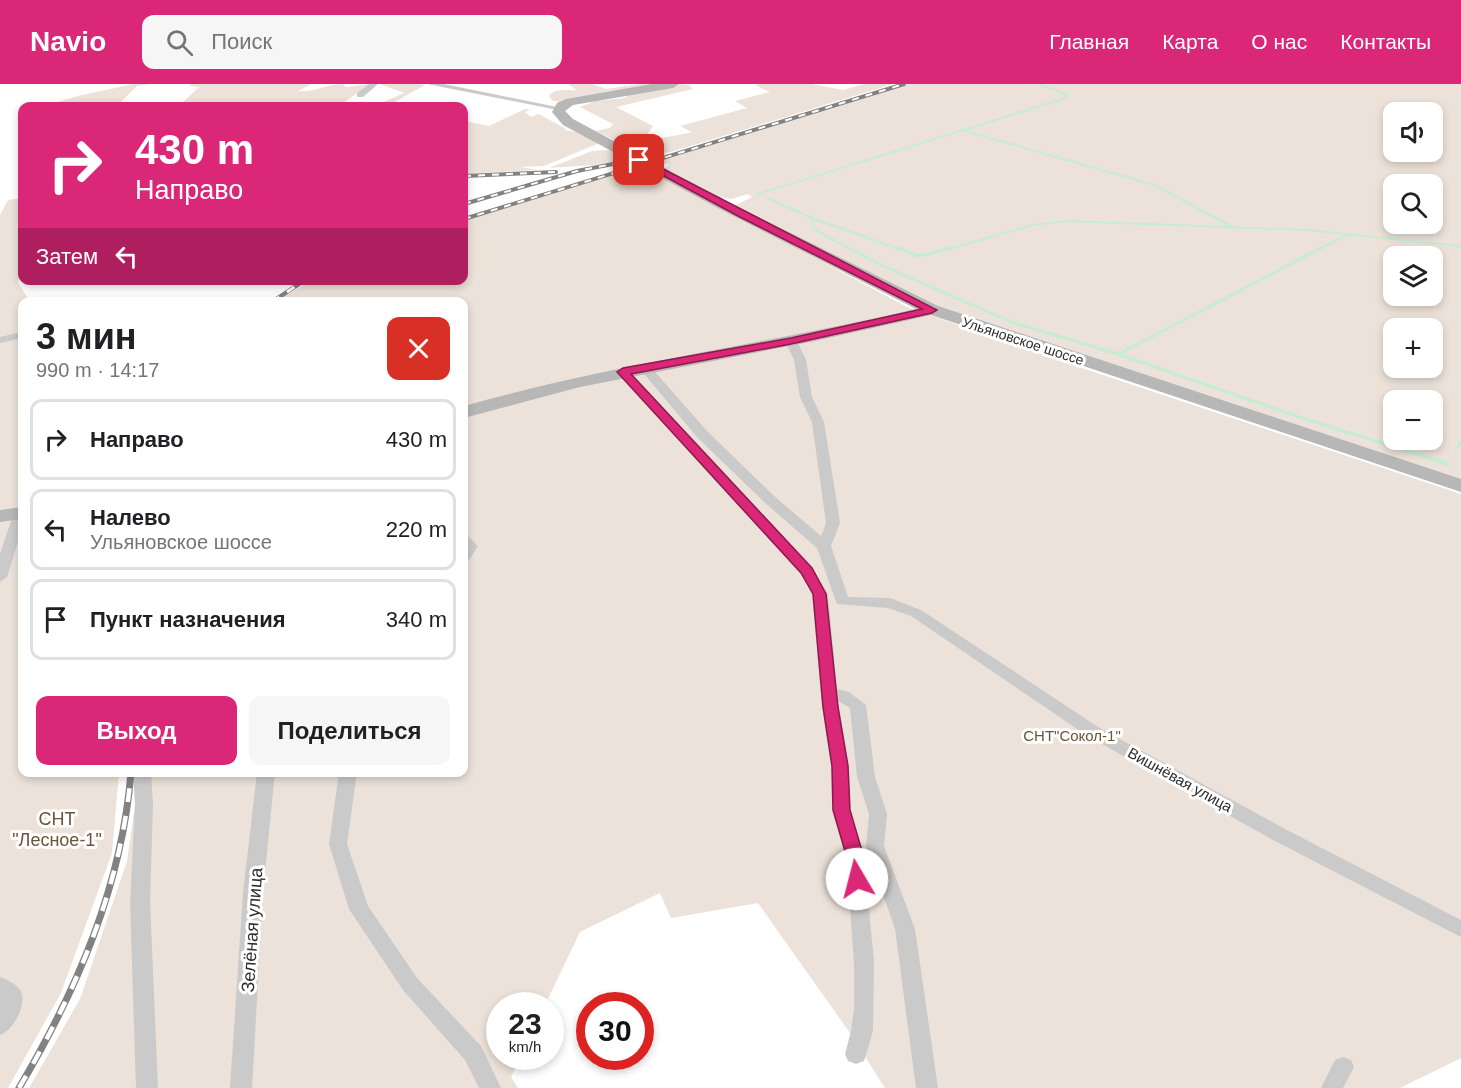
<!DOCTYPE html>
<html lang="ru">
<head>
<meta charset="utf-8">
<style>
  :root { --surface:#fff; --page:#f6f6f6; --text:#202124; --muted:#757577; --line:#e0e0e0; --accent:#db2777 }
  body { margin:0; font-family:Arial,sans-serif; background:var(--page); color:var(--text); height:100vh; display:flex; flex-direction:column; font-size:22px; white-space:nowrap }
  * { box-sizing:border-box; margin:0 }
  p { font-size:20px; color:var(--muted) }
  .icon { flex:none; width:33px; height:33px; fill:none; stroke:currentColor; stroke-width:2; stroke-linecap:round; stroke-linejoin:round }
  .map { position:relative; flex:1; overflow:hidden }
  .details { position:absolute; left:18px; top:213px; width:450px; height:480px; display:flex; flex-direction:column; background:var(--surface); border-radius:12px; box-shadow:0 3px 9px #0003 }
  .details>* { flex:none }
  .banner { position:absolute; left:18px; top:18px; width:450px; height:183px; border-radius:12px; box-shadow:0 3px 9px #0003; background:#db2777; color:#fff; overflow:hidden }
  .tools { position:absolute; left:1383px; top:18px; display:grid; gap:12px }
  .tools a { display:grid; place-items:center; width:60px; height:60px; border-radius:12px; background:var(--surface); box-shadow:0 3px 9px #0003; font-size:30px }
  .speed { position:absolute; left:486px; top:908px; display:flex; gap:12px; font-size:30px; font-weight:700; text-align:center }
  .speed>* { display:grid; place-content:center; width:78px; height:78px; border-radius:50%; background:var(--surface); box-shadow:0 3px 9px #0003; line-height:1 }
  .speed small { font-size:15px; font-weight:400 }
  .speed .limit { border:9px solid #d22; background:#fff; color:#111 }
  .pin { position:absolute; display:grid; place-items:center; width:51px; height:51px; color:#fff; margin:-26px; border-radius:12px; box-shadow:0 3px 9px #0006 }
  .me { position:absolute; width:66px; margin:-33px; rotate:352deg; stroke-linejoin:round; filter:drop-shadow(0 0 4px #0008) }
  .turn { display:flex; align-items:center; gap:21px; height:126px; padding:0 18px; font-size:27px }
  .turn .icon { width:78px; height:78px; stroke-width:2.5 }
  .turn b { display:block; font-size:42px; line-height:51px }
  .then { display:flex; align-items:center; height:57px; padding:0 18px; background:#0003; gap:12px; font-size:22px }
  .round { display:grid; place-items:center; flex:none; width:63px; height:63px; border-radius:12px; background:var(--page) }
  .headline { display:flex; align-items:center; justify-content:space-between; height:102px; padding:0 18px }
  h1 { font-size:36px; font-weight:700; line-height:45px }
  .cta { display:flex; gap:12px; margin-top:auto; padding:12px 18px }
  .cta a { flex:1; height:69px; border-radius:12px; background:var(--accent); color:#fff; font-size:24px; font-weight:700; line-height:69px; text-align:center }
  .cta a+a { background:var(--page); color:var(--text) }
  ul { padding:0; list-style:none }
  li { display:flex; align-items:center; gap:18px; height:81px; margin:0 12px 9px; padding:0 6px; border:3px solid var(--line); border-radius:12px }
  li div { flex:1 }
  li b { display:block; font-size:22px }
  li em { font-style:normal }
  header { display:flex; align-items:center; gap:36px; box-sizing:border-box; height:84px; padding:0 30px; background:var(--accent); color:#fff }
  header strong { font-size:28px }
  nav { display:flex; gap:33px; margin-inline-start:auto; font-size:21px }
  .search { width:420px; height:54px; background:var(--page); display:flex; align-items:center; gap:15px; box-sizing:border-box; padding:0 21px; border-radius:12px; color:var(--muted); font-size:22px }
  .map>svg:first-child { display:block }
</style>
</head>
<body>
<header>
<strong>Navio</strong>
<div class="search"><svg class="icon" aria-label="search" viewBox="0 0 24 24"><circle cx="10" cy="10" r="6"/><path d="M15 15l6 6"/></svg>Поиск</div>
<nav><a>Главная</a><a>Карта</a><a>О нас</a><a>Контакты</a></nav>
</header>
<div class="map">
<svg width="1461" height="1004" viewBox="0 0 1461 1004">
  <rect width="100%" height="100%" fill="#fff"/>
  <!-- green -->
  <g fill="#ece2d9" fill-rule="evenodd">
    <path d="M 134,0 L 150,0 L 137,2 L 119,20 L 180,21 L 199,3 L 189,2 L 191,0 L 311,0 L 298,7 C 313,9 327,0 343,0 L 346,3 L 370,0 L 339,22 L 61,22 L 52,20 L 77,12 Z"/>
    <polygon points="380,0 421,0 425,1 391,20 402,22 365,22 377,21 404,9"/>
    <path d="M 568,0 L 592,0 L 606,5 L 639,0 L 661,0 L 561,18 L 553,17 L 549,12 C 556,3 566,7 577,6 Z"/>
    <polygon points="681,0 689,1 693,5 616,23 653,42 644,55 627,62 596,47 610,44 613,40 580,23 595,17 625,14 628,11"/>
    <path d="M 759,0 L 812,0 L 843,6 L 864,0 L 893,0 L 671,68 L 653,70 L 640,65 L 638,61 C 654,53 674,53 692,48 L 680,42 L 747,24 L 735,17 L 770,8 L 755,1 Z"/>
    <path d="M 908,0 L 1461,0 L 1461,396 L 950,230 L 737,123 L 736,121 L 752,113 L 748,110 L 731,115 L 717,113 L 665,85 L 669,81 L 666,79 L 660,83 L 652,79 ZM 1394,28 L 1432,28 L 1432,68 L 1394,68 ZM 1394,100 L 1432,100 L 1432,140 L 1394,140 ZM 1394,172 L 1432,172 L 1432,212 L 1394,212 ZM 1394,244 L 1432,244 L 1432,284 L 1394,284 ZM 1394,316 L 1432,316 L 1432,356 L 1394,356 Z"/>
    <polygon points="525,25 530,26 525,28 531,33 539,30 566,45 564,46 576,48 597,58 597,60 544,82 520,83 538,86 464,90 464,37 489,42"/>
    <polygon points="605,66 617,67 632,75 593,81 549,84 592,67"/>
    <polygon points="641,81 907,223 1052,274 1461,410 1461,974 1400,1004 885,1004 850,949 758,819 671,834 660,809 580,848 545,921 500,921 500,972 521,972 511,993 518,1004 29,1004 80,915 127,777 137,707 137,689 464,688 464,218 276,217 311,197 464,196 464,137"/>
    <polygon points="22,114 22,174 18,199 30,217 22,218 22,688 119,689 112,769 61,909 8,1004 0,1004 0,131 8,116"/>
  </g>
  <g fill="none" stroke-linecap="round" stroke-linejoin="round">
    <!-- stream-far2 -->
    <g stroke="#c4edd4" stroke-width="2">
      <polyline points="962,46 1154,101 1231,142"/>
      <polyline points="758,110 1063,15 1068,11 1038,0"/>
      <polyline points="769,115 812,134 901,166"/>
      <polyline points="812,135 814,145 852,166"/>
      <polyline points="946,166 1032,141 1066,137 1308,146 1461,162"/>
      <polyline points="1318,166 1346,151"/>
    </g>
    <!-- stream-far1 -->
    <g stroke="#c4edd4" stroke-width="3">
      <polyline points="849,164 879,180 1011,238 1118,270 1302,334 1442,378"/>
      <polyline points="897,164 919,172 952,164"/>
      <polyline points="1119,270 1321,164"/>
      <polyline points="1456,365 1461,358"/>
    </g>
    <!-- stream -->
    <polyline stroke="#c4edd4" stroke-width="4" points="1437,376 1448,380"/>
    <!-- street -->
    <g fill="#cacaca" fill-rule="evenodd">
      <polygon points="369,0 378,0 363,13 357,13 357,9"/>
      <polygon points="427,0 444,0 562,24 558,26"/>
      <polygon points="22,248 22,254 0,259 0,253"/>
      <polygon points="791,254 797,257 806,276 812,313 824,338 840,439 831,462 848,513 890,514 921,526 1098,643 1287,746 1461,836 1461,853 1273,756 1086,651 911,532 888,524 837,520 817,464 764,418 697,353 639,284 641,281 649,281 707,347 774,412 821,452 826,439 812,338 800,313 794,276 785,257"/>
      <polygon points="623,284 627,285 812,484 828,510 837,605 849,608 866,621 875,693 887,730 884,762 915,845 938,1004 916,1004 895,845 866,762 869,730 857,693 850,624 838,617 849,683 850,726 864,774 874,878 873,947 864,977 856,980 848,977 845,970 851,947 854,925 854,878 846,774 832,726 831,683 822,623 812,510 801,489 619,291 617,288"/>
      <polygon points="22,421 22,445 7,493 0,498 0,470 15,425"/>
      <polygon points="464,452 469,453 478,462 469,476 464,477"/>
      <polygon points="133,688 151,688 153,721 150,818 158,1004 136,1004 130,818 135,721"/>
      <polygon points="257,688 275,688 263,809 252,1004 230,1004 243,809"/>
      <polygon points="339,688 357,688 347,760 368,822 417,894 481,962 501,1004 479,1004 465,976 403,906 349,825 329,760"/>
      <path d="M 0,893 C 8,896 21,902 22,911 C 25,925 12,947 0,951 Z"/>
      <polygon points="1343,973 1351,976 1354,983 1343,1004 1321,1004 1335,976"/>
    </g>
    <!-- secondary -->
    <g fill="#b7b7b7" fill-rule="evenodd">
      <path d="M 652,0 L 679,0 L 673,4 L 573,21 L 565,27 L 573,35 L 726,117 L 938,222 L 1461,395 L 1461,408 L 931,231 L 815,257 L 580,303 L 464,334 L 464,322 C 613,280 766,260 916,225 L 716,123 L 563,41 L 552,28 L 557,19 L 566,15 Z"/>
      <polygon points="22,423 22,435 0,438 0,426"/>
    </g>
    <!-- rail-far2 casing -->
    <g stroke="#828282" stroke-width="4">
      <g id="rail-far2">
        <polyline points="464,92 556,88"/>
        <polyline points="464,120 577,87 618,79"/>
        <polyline points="464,135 904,0"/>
      </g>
    </g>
    <!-- rail-far1 casing -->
    <g stroke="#828282" stroke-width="4.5">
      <polyline id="rail-far1" points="272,218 305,196"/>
    </g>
    <!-- rail casing -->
    <g stroke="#828282" stroke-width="7">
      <path id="rail" d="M 19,1004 C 77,906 122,802 131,688"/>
    </g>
    <!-- rail-far2 -->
    <use href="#rail-far2" stroke="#fff" stroke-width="2" stroke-dasharray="7" stroke-linecap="butt"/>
    <!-- rail-far1 -->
    <use href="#rail-far1" stroke="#fff" stroke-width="3" stroke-dasharray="9" stroke-linecap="butt"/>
    <!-- rail -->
    <use href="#rail" stroke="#fff" stroke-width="4.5" stroke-dasharray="14" stroke-linecap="butt"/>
  </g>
  <!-- route -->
  <polygon fill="#db2777" stroke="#8e194d" stroke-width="1.5" points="636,74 642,74 937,226 932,229 791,260 631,290 812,484 826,510 838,623 848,682 850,726 864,774 866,795 863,800 857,802 851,800 847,774 833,726 832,682 823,623 813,510 801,489 617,288 623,284 791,254 922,225 738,132 636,77"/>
  <g text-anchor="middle" stroke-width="6" stroke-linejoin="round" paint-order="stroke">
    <!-- far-street labels -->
    <g font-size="14" fill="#2d2d2d" stroke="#fff">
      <text transform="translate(1023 257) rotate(18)" y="5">Ульяновское шоссе</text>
    </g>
    <!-- park labels -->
    <g font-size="15" fill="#6b5438" stroke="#fff">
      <text x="1072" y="657">СНТ"Сокол-1"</text>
    </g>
    <!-- street labels -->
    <g font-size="15" fill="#2d2d2d" stroke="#fff">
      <text transform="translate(1180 696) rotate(29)" y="5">Вишнёвая улица</text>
    </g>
    <!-- near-park labels -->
    <g font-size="18" fill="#6b5438" stroke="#fff">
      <text x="57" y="741">СНТ<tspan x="57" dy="21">"Лесное-1"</tspan></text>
    </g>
    <!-- near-street labels -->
    <g font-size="18" fill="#2d2d2d" stroke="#fff">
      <text transform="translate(252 846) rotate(-86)" y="6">Зелёная улица</text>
    </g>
  </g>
</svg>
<div class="tools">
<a><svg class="icon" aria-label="sound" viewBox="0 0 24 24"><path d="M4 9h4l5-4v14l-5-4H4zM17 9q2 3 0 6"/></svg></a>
<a><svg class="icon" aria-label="search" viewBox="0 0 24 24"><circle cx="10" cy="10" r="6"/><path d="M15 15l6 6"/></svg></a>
<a><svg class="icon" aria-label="layers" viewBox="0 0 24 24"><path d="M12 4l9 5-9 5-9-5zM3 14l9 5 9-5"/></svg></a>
<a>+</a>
<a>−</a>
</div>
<div class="speed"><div>23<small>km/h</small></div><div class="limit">30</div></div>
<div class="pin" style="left:639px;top:76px;background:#d93025"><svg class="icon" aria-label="arrive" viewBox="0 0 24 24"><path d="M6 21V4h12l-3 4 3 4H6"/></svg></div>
<svg class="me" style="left:857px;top:795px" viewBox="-20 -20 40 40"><circle r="19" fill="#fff"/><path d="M0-13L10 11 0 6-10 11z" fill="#db2777"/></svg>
<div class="banner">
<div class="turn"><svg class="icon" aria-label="right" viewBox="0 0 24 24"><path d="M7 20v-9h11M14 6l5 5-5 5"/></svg><div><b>430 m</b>Направо</div></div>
<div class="then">Затем<svg class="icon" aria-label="left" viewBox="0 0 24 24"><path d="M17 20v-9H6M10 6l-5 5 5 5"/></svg></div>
</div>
<section class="details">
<div class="headline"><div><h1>3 мин</h1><p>990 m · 14:17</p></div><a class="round" style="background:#d93025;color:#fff"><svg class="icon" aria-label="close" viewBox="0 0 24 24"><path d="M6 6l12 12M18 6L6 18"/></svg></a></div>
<ul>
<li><svg class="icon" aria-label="right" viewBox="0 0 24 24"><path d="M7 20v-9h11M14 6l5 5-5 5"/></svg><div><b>Направо</b></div><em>430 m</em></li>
<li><svg class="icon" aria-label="left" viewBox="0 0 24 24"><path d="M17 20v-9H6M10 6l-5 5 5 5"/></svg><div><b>Налево</b><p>Ульяновское шоссе</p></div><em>220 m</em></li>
<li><svg class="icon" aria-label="arrive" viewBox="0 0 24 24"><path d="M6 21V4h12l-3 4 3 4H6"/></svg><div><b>Пункт назначения</b></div><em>340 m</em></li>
</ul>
<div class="cta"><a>Выход</a><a>Поделиться</a></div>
</section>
</div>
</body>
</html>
